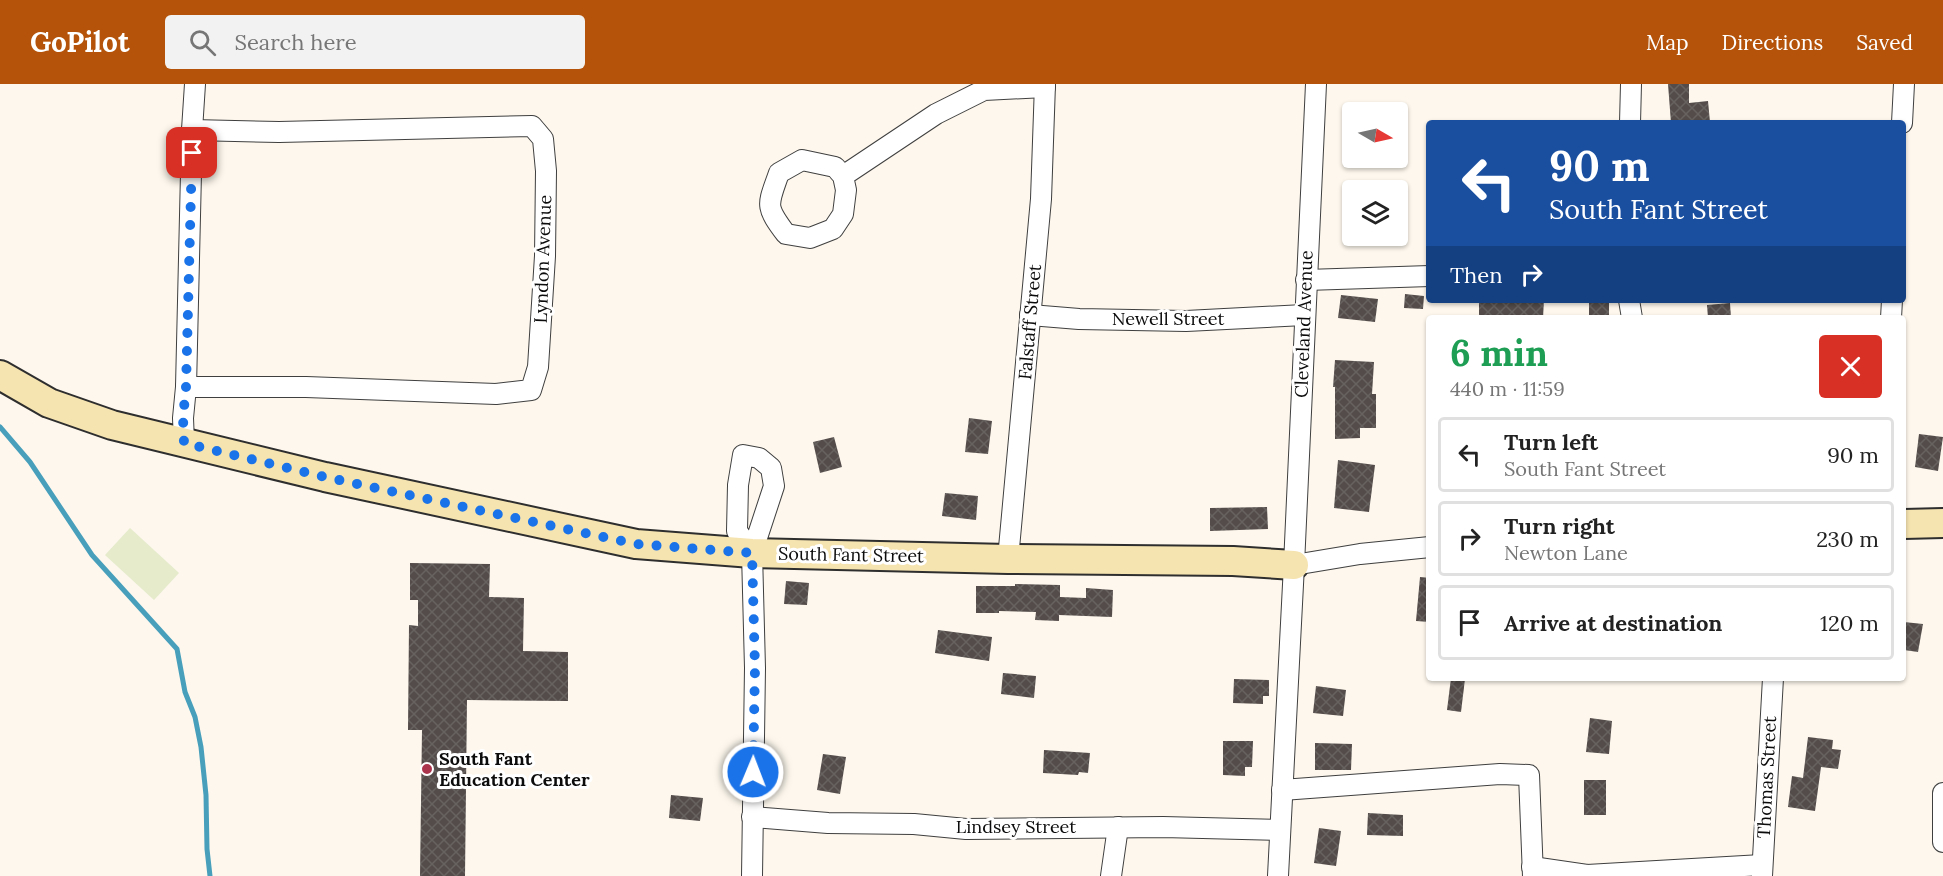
<!DOCTYPE html>
<html lang="en">
<head>
<meta charset="utf-8">
<style>
  :root { --surface:#fff; --page:#f2f2f2; --text:#222; --muted:#767676; --line:#e0e0e0; --accent:#b45309 }
  body { margin:0; font-family:Lora,serif; background:var(--page); color:var(--text); height:100vh; display:flex; flex-direction:column; font-size:22px; white-space:nowrap }
  * { box-sizing:border-box; margin:0 }
  p { font-size:20px; color:var(--muted) }
  .icon { flex:none; width:33px; height:33px; fill:none; stroke:currentColor; stroke-width:2; stroke-linecap:round; stroke-linejoin:round }
  .map { position:relative; flex:1; overflow:hidden }
  .panel { position:absolute; left:1426px; top:231px; width:480px; height:366px; display:flex; flex-direction:column; background:var(--surface); border-radius:6px; box-shadow:0 2px 4px #0004 }
  .panel>* { flex:none }
  .guide { position:absolute; left:1426px; top:36px; width:480px; height:183px; border-radius:6px; box-shadow:0 2px 4px #0004; background:#1a4fa0; color:#fff; overflow:hidden }
  .needle { width:39px; rotate:99deg }
  .controls { position:absolute; left:1342px; top:18px; display:grid; gap:12px }
  .controls a { display:grid; place-items:center; width:66px; height:66px; border-radius:6px; background:var(--surface); box-shadow:0 2px 4px #0004; font-size:30px }
  .pin { position:absolute; display:grid; place-items:center; width:51px; height:51px; color:#fff; margin:-26px; border-radius:12px; box-shadow:0 3px 9px #0006 }
  .me { position:absolute; width:66px; margin:-33px; rotate:1deg; stroke-linejoin:round; filter:drop-shadow(0 0 4px #0008) }
  .turn { display:flex; align-items:center; gap:21px; height:126px; padding:0 24px; font-size:27px }
  .turn .icon { width:78px; height:78px; stroke-width:2.5 }
  .turn b { display:block; font-size:42px; line-height:51px }
  .then { display:flex; align-items:center; height:57px; padding:0 24px; background:#0003; gap:12px; font-size:22px }
  .round { display:grid; place-items:center; flex:none; width:63px; height:63px; border-radius:6px; background:var(--page) }
  .summary { display:flex; align-items:center; justify-content:space-between; height:102px; padding:0 24px }
  h1 { font-size:36px; font-weight:700; line-height:45px; color:#1e9e55 }
  ul { padding:0; list-style:none }
  li { display:flex; align-items:center; gap:18px; height:75px; margin:0 12px 9px; padding:0 12px; border:3px solid var(--line); border-radius:6px }
  li div { flex:1 }
  li b { display:block; font-size:22px }
  li em { font-style:normal }
  header { display:flex; align-items:center; gap:36px; box-sizing:border-box; height:84px; padding:0 30px; background:var(--accent); color:#fff }
  header strong { font-size:28px }
  nav { display:flex; gap:33px; margin-inline-start:auto; font-size:21px }
  .search { width:420px; height:54px; background:var(--page); display:flex; align-items:center; gap:15px; box-sizing:border-box; padding:0 21px; border-radius:6px; color:var(--muted); font-size:22px }
  .map>svg:first-child { display:block }
</style>
</head>
<body>
<header>
<strong>GoPilot</strong>
<div class="search"><svg class="icon" aria-label="search" viewBox="0 0 24 24"><circle cx="10" cy="10" r="6"/><path d="M15 15l6 6"/></svg>Search here</div>
<nav><a>Map</a><a>Directions</a><a>Saved</a></nav>
</header>
<div class="map">
<svg width="1943" height="792" viewBox="0 0 1943 792">
  <defs>
    <pattern id="building-cross-hatch" width="8" height="8" patternUnits="userSpaceOnUse" patternTransform="scale(1.5)"><rect width="8" height="8" fill="#534c4a"/><path d="M0 0l8 8M0 8l8-8" fill="none" stroke="#676160"/></pattern>
  </defs>
  <rect width="100%" height="100%" fill="#fdf7ed"/>
  <!-- pitch -->
  <polygon fill="#e5ebcb" points="130,444 179,489 154,516 105,471"/>
  <g fill="none" stroke-linecap="round" stroke-linejoin="round">
    <!-- stream -->
    <polyline stroke="#479fbc" stroke-width="5" points="0,343 30,378 92,471 177,565 185,608 195,633 201,663 206,711 207,765 210,792"/>
  </g>
  <!-- building -->
  <g fill="url(#building-cross-hatch)">
    <polygon points="1668,0 1689,0 1689,19 1708,17 1710,38 1671,39"/>
    <polygon points="1405,210 1424,212 1423,225 1404,224"/>
    <polygon points="1341,211 1378,215 1375,238 1338,234"/>
    <polygon points="1479,216 1544,216 1543,234 1479,234"/>
    <polygon points="1589,216 1609,216 1609,234 1589,233"/>
    <polygon points="1730,219 1731,234 1708,234 1707,221"/>
    <polygon points="1335,276 1374,278 1372,310 1376,310 1376,344 1360,344 1360,354 1335,355 1335,303 1333,303"/>
    <polygon points="969,334 992,337 988,370 965,368"/>
    <polygon points="1919,350 1943,353 1938,387 1915,383"/>
    <polygon points="834,353 842,383 820,389 813,358"/>
    <polygon points="1338,376 1375,381 1369,428 1334,424"/>
    <polygon points="945,409 978,412 976,436 942,432"/>
    <polygon points="1267,423 1268,445 1210,447 1210,424"/>
    <polygon points="410,479 490,480 489,513 524,514 523,567 568,568 568,617 467,616 465,792 420,792 422,646 408,646 409,541 418,542 418,516 410,516"/>
    <polygon points="1420,493 1430,494 1430,538 1416,537"/>
    <polygon points="786,497 809,499 807,521 784,520"/>
    <polygon points="1015,500 1060,501 1060,513 1086,514 1086,504 1113,506 1112,533 1059,531 1059,537 1035,536 1036,528 999,527 999,529 976,529 976,502 1015,502"/>
    <polygon points="1904,538 1923,540 1918,568 1904,566"/>
    <polygon points="938,546 992,553 989,577 935,569"/>
    <polygon points="1003,589 1036,592 1034,614 1001,610"/>
    <polygon points="1451,594 1465,595 1461,628 1447,626"/>
    <polygon points="1234,595 1269,596 1269,612 1263,612 1263,620 1233,619"/>
    <polygon points="1316,602 1346,606 1343,632 1313,629"/>
    <polygon points="1590,634 1612,637 1609,670 1586,668"/>
    <polygon points="1808,653 1833,656 1832,665 1841,666 1838,685 1821,683 1815,727 1788,723 1792,692 1803,694"/>
    <polygon points="1223,657 1253,657 1252,683 1245,683 1245,692 1223,691"/>
    <polygon points="1315,659 1352,660 1351,686 1315,686"/>
    <polygon points="1044,666 1090,669 1088,689 1079,688 1078,691 1043,689"/>
    <polygon points="823,670 846,673 840,710 817,706"/>
    <rect x="1584" y="696" width="22" height="35"/>
    <polygon points="671,711 703,714 700,737 669,734"/>
    <polygon points="1368,729 1403,731 1403,752 1367,751"/>
    <polygon points="1319,744 1341,747 1336,782 1314,779"/>
  </g>
  <g fill="none" stroke-linecap="round" stroke-linejoin="round">
    <!-- street casing -->
    <g stroke="#3f3f3f" stroke-width="22">
      <g id="street">
        <polyline points="1630,39 1631,0"/>
        <polyline points="1902,39 1904,0"/>
        <path d="M 843,92 L 835,83 L 802,76 L 779,89 C 768,121 764,121 786,150 L 810,154 L 833,145 L 843,130 L 846,106 L 843,92 L 936,30 L 984,6 L 1045,3"/>
        <polyline points="1306,196 1430,192"/>
        <polyline points="1629,216 1632,234"/>
        <polyline points="1030,231 1079,235 1186,237 1304,231"/>
        <polyline points="1891,234 1892,216"/>
        <polyline points="186,303 306,303 496,310 531,306 538,283 545,172 546,87 543,55 532,42 279,48 192,46"/>
        <polyline points="184,359 183,334 186,303 192,46 195,0"/>
        <polyline points="752,469 737,447 738,401 743,371 759,374 771,384 774,402 752,469 755,584 752,792"/>
        <polyline points="1008,475 1041,115 1045,0"/>
        <polyline points="1294,481 1360,470 1430,463"/>
        <polyline points="1282,706 1500,690 1529,691 1533,792"/>
        <polyline points="1943,709 1943,758"/>
        <polyline points="752,733 828,739 914,740 966,745 1163,743 1280,746"/>
        <polyline points="1532,783 1587,791 1762,781"/>
        <polyline points="1111,792 1118,743"/>
        <polyline points="1278,792 1294,481 1316,0"/>
        <polyline points="1762,792 1773,594"/>
      </g>
    </g>
    <!-- secondary casing -->
    <g stroke="#2e2e2e" stroke-width="32">
      <g id="secondary">
        <polyline points="0,291 49,319 112,341 325,393 636,460 752,469 1008,475 1233,477 1294,481"/>
        <polyline points="1904,440 1943,439"/>
      </g>
    </g>
    <!-- street -->
    <use href="#street" stroke="#fff" stroke-width="20"/>
    <!-- secondary -->
    <use href="#secondary" stroke="#f5e3b0" stroke-width="28"/>
  </g>
  <g fill="none" stroke-linecap="round" stroke-linejoin="round">
    <!-- route -->
    <polyline stroke="#1a73e8" stroke-width="10" stroke-dasharray="0 18" points="192,69 186,303 183,334 184,359 325,393 636,460 752,469 755,584 753,688"/>
  </g>
  <!-- markers -->
  <circle fill="#ab354c" stroke="#fff" stroke-width="2" cx="427" cy="685" r="6"/>
  <g text-anchor="middle" stroke-width="6" stroke-linejoin="round" paint-order="stroke">
    <!-- street labels -->
    <g font-size="18" fill="#0c0c0c" stroke="#fff">
      <text transform="translate(543 175) rotate(-88)" y="6">Lyndon Avenue</text>
      <text x="1168" y="241">Newell Street</text>
      <text transform="translate(1030 238) rotate(-85)" y="6">Falstaff Street</text>
      <text transform="translate(1304 240) rotate(-88)" y="6">Cleveland Avenue</text>
      <text transform="translate(851 471) rotate(1)" y="6">South Fant Street</text>
      <text transform="translate(1767 693) rotate(-87)" y="6">Thomas Street</text>
      <text x="1016" y="749">Lindsey Street</text>
    </g>
    <!-- poi labels -->
    <g font-size="18" font-weight="bold" fill="#0c0c0c" stroke="#fff" text-anchor="start">
      <text x="439" y="681">South Fant<tspan x="439" dy="21">Education Center</tspan></text>
    </g>
  </g>
</svg>
<div class="controls">
<a><svg class="needle" viewBox="-14 -14 28 28"><path d="M0-13l5 13h-10z" fill="#e53935"/><path d="M0 13l5-13h-10z" fill="#767676"/></svg></a>
<a><svg class="icon" aria-label="layers" viewBox="0 0 24 24"><path d="M12 4l9 5-9 5-9-5zM3 14l9 5 9-5"/></svg></a>
</div>
<div class="pin" style="left:192px;top:69px;background:#d93025"><svg class="icon" aria-label="arrive" viewBox="0 0 24 24"><path d="M6 21V4h12l-3 4 3 4H6"/></svg></div>
<svg class="me" style="left:753px;top:688px" viewBox="-20 -20 40 40"><circle r="17" fill="#1a73e8" stroke="#fff" stroke-width="3"/><path d="M0-11L8 9 0 5-8 9z" fill="#fff"/></svg>
<div class="guide">
<div class="turn"><svg class="icon" aria-label="left" viewBox="0 0 24 24"><path d="M17 20v-9H6M10 6l-5 5 5 5"/></svg><div><b>90 m</b>South Fant Street</div></div>
<div class="then">Then<svg class="icon" aria-label="right" viewBox="0 0 24 24"><path d="M7 20v-9h11M14 6l5 5-5 5"/></svg></div>
</div>
<section class="panel">
<div class="summary"><div><h1>6 min</h1><p>440 m · 11:59</p></div><a class="round" style="background:#d93025;color:#fff"><svg class="icon" aria-label="close" viewBox="0 0 24 24"><path d="M6 6l12 12M18 6L6 18"/></svg></a></div>
<ul>
<li><svg class="icon" aria-label="left" viewBox="0 0 24 24"><path d="M17 20v-9H6M10 6l-5 5 5 5"/></svg><div><b>Turn left</b><p>South Fant Street</p></div><em>90 m</em></li>
<li><svg class="icon" aria-label="right" viewBox="0 0 24 24"><path d="M7 20v-9h11M14 6l5 5-5 5"/></svg><div><b>Turn right</b><p>Newton Lane</p></div><em>230 m</em></li>
<li><svg class="icon" aria-label="arrive" viewBox="0 0 24 24"><path d="M6 21V4h12l-3 4 3 4H6"/></svg><div><b>Arrive at destination</b></div><em>120 m</em></li>
</ul>
</section>
</div>
</body>
</html>
